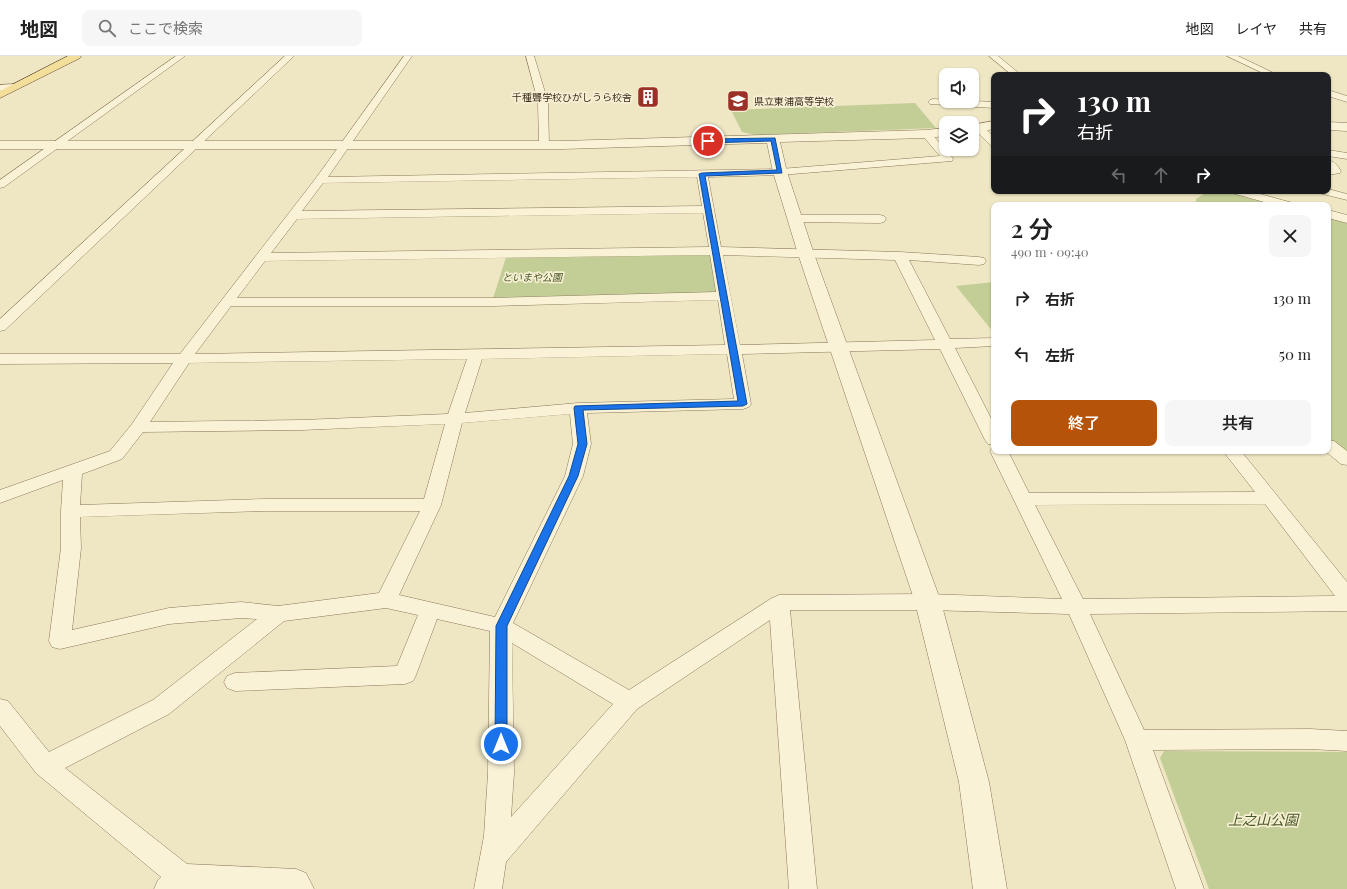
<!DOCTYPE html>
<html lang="ja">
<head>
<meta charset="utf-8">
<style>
  :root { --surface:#fff; --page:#f6f6f6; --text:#222; --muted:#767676; --line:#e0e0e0; --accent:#b45309 }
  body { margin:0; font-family:"Playfair Display","Noto Sans JP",serif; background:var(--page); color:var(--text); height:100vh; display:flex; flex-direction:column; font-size:15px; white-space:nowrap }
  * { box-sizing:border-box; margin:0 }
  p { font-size:13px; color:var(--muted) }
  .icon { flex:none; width:22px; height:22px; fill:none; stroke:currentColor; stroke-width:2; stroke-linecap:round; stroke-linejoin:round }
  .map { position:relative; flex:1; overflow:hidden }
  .drawer { position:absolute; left:991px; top:146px; width:340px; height:252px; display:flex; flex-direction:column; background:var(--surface); border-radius:8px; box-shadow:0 1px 3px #0004 }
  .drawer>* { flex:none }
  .hud { position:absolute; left:991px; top:16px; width:340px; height:122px; border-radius:8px; box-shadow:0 1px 3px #0004; background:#202124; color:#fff; overflow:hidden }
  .tools { position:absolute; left:939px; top:12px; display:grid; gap:8px }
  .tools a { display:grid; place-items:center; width:40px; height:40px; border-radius:8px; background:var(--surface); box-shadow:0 1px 3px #0004; font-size:20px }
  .pin { position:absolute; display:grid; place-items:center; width:34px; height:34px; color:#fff; margin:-17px; border:2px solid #fff; border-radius:50%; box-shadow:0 1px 4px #0007 }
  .me { position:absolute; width:44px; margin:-22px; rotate:0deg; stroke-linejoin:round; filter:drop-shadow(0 0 3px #0008) }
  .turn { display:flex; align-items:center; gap:14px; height:84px; padding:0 20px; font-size:18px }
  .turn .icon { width:52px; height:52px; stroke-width:2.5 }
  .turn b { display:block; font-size:28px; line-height:34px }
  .lanes { display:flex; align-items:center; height:38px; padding:0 20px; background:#0003; justify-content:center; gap:20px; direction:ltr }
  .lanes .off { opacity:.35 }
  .round { display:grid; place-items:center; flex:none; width:42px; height:42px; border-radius:8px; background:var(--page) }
  .summary { display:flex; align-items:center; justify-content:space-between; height:68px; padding:0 20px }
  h1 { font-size:24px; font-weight:600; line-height:30px }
  .action { display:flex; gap:8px; margin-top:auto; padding:8px 20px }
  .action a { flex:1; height:46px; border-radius:8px; background:var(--accent); color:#fff; font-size:16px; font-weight:600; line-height:46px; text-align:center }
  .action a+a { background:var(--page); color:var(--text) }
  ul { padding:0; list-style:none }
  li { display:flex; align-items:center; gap:12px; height:56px; padding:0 20px }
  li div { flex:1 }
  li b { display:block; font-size:15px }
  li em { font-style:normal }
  header { display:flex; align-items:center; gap:24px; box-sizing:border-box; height:56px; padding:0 20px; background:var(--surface); border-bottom:1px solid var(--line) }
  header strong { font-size:19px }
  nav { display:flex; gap:22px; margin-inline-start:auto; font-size:14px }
  .search { width:280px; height:36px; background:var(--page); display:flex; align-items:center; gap:10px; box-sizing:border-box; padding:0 14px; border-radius:8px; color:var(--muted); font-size:15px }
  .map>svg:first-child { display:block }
</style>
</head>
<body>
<header>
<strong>地図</strong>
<div class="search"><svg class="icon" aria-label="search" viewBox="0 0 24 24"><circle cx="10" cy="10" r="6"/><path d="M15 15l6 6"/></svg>ここで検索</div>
<nav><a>地図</a><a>レイヤ</a><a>共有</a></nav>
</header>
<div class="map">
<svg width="1347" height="833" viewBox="0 0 1347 833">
  <rect width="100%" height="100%" fill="#efe6c3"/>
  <!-- green -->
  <g fill="#c3ce97">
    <polygon points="915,47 936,72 755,79 742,76 731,54"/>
    <polygon points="1208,135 1236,135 1289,149 1196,149 1196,143"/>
    <polygon points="1328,158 1347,163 1347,404 1328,389"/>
    <polygon points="715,195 723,240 492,246 507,198"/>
    <polygon points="994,226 994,277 956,230"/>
    <polygon points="1164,695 1347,696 1347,833 1209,833 1160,702"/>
  </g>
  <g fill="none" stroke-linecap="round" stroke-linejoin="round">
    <!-- minor casing -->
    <g stroke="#8a7759" stroke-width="1">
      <g id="minor">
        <polygon points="176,0 185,0 4,131 0,132 0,124"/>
        <polygon points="285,0 294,0 5,274 0,275 0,263"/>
        <path d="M 404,0 L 412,0 L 328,121 L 780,113 L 940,100 L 921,78 L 926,75 L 930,76 L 952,101 L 953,103 L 952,105 L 780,119 L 708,121 L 721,191 L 900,196 L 979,201 L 984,202 L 986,205 L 984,208 L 979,209 L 909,204 L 950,283 L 994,282 L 994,290 L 955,292 L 994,368 L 994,389 L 988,388 L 985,384 L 940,293 L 742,298 L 751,348 L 749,351 L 743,353 L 587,357 L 591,388 L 583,420 L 513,567 L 629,634 L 772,542 L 779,539 L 928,538 L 1062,543 L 990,395 L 993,391 L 994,391 L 994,395 L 1008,395 L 1029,437 L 1255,436 L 1223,395 L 1241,395 L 1347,526 L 1347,555 L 1090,558 L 1144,674 L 1310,673 L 1347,675 L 1347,695 L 1310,693 L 1153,694 L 1204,833 L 1176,833 L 1125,684 L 1069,558 L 928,554 L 790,554 L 817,833 L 789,833 L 770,564 L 637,653 L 506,806 L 502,833 L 474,833 L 484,780 L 488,717 L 490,575 L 437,563 L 416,619 L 413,625 L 405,628 L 235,635 L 227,632 L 224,626 L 227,620 L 235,617 L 397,610 L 418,559 L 386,552 L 284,565 L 169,658 L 65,712 L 187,808 L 296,813 L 306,817 L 314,833 L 154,833 L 158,824 L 161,821 L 36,717 L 0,670 L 0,643 L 8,645 L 49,696 L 153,644 L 257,563 L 241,562 L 169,568 L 60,593 L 52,591 L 49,585 L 61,492 L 61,455 L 63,424 L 0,447 L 0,434 L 110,395 L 132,368 L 173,307 L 0,308 L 0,298 L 180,298 L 316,122 ZM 697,121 L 702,150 L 302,155 L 323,127 ZM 703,157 L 709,191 L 271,197 L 297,163 ZM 710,199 L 716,236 L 492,242 L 237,242 L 265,205 ZM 723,199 L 895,204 L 935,284 L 740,289 ZM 718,244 L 725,289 L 195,298 L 231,250 L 492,250 ZM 727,298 L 734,343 L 578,347 L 465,357 L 482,303 ZM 467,303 L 448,358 L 302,364 L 150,366 L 189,307 ZM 570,358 L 573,388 L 565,420 L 495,561 L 399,539 L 441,449 L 462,367 ZM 445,368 L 424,443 L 265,443 L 80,449 L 82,418 L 122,403 L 143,376 L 302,374 ZM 1265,448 L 1335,540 L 1083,543 L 1035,449 ZM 265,455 L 420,455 L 379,537 L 278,550 L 241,546 L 169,552 L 72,574 L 81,492 L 80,461 ZM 512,587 L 613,648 L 511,761 L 514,717 Z"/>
        <polygon points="526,0 534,0 548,46 549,89 544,92 539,89 538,46"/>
        <polygon points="989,0 998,0 1021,19 1012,19"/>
        <polygon points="1227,0 1238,0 1278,19 1267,19"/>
        <polygon points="1328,34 1347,40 1347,46 1328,40"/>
        <polygon points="933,43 994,46 994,52 930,48 928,46 930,44"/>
        <polygon points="979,69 983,70 994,81 994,90 990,89 975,74 974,72 975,70"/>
        <polygon points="1328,94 1347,97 1347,103 1328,100"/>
        <path d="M 1328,104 C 1334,105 1338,110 1341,115 L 1340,117 L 1328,119 Z"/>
        <polygon points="1328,133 1347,138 1347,144 1319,137 1317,135 1328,135"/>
        <polygon points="1230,135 1249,135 1293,147 1295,149 1275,149 1232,137"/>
        <polygon points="1328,154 1347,159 1347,167 1328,162"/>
        <polygon points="795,159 880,159 884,160 886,163 884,166 880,167 791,166 789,163 791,160"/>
        <polygon points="1328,384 1334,385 1347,395 1347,409 1341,408 1325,395 1328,395"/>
      </g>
    </g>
    <!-- tertiary casing -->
    <g stroke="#8a7759" stroke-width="1">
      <g id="tertiary">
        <polygon points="14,28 18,29 20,31 18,33 0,35 0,29"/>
        <polygon points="994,65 994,73 972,77 972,69"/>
        <polygon points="1328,66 1347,67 1347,75 1328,74"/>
        <polygon points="946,72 946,80 926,82 780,86 787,116 814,198 941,546 989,726 1007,833 973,833 959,726 915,546 798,198 773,116 767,87 562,93 0,93 0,85 562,85 926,74"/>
      </g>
    </g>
    <!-- primary casing -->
    <g stroke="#58452e" stroke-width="1">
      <polygon id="primary" points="68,0 81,0 80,2 0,42 0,35"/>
    </g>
    <!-- minor -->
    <use href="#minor" fill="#faf2d7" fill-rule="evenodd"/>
    <!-- tertiary -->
    <use href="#tertiary" fill="#faf2d7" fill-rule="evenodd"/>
    <!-- primary -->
    <use href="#primary" fill="#f3df9a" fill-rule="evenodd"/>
  </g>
  <!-- route -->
  <polygon fill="#1a73e8" stroke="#114b97" points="775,82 782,117 705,120 747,348 743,350 583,354 587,388 578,420 507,570 507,688 505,691 501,693 497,691 495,688 496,570 569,420 578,388 574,352 575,350 738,345 699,118 702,117 777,114 771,85 708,87 706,85 708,83"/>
  <!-- icons -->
  <defs>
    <g id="building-square" transform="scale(1.15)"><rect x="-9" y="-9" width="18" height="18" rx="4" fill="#9b3028" stroke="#f6efd3"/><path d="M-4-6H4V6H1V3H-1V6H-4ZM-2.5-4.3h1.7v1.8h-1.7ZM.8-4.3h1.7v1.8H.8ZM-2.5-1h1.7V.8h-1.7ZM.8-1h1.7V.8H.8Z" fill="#fff"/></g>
    <g id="school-square" transform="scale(1.15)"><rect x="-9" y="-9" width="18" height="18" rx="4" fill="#9b3028" stroke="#f6efd3"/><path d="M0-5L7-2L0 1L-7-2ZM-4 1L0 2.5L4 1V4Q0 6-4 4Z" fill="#fff"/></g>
  </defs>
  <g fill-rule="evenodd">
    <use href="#building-square" x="648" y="41"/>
    <use href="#school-square" x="738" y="45"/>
  </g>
  <g text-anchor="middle" stroke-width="3.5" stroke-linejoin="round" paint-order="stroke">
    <!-- far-poi labels -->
    <g font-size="10" fill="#3a2d1e" stroke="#f6efd3" text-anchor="end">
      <text x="632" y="45">千種聾学校ひがしうら校舎</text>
      <text x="754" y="49" text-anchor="start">県立東浦高等学校</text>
    </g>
    <!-- far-park labels -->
    <g font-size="10" font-style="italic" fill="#465624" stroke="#f6efd3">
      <text x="532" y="225">といまや公園</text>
    </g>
    <!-- near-park labels -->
    <g font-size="14" font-style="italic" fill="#465624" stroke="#f6efd3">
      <text x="1263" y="769">上之山公園</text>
    </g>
  </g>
</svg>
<div class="tools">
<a><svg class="icon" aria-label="sound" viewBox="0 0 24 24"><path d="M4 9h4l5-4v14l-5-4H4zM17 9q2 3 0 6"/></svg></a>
<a><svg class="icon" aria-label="layers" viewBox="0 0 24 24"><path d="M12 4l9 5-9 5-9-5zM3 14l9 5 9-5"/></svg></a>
</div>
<div class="pin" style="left:708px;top:85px;background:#d93025"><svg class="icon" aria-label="arrive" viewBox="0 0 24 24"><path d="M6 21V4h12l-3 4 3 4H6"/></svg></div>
<svg class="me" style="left:501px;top:688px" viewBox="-20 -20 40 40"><circle r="17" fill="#1a73e8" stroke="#fff" stroke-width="3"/><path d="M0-11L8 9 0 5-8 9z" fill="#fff"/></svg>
<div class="hud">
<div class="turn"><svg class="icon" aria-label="right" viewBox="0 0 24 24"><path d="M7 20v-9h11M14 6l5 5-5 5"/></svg><div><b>130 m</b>右折</div></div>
<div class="lanes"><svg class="icon off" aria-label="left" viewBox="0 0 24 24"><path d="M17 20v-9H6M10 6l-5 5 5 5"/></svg><svg class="icon off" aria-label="ahead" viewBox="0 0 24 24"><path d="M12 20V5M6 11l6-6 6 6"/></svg><svg class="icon" aria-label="right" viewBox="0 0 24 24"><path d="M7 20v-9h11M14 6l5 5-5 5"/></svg></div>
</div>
<section class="drawer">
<div class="summary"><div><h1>2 分</h1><p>490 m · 09:40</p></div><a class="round"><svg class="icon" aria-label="close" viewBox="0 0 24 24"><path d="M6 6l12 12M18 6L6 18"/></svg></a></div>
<ul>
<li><svg class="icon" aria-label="right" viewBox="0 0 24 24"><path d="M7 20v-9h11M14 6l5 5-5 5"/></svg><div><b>右折</b></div><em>130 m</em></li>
<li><svg class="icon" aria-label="left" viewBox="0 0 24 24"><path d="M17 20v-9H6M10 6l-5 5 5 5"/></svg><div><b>左折</b></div><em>50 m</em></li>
</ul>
<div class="action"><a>終了</a><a>共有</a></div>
</section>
</div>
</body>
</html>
